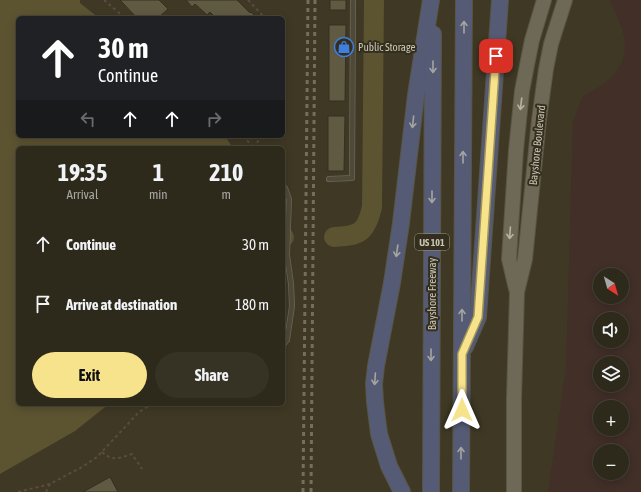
<!DOCTYPE html>
<html lang="en">
<head>
<meta charset="utf-8">
<style>
  :root { --surface:#2e2a1b; --page:#363224; --text:#f1f3f6; --muted:#a7a7a3; --line:#49463a; --accent:#f7e38b }
  body { margin:0; font-family:"Asap Condensed",sans-serif; background:var(--page); color:var(--text); height:100vh; display:flex; flex-direction:column; font-size:15px; white-space:nowrap }
  * { box-sizing:border-box; margin:0 }
  p { font-size:13px; color:var(--muted) }
  .icon { flex:none; width:22px; height:22px; fill:none; stroke:currentColor; stroke-width:2; stroke-linecap:round; stroke-linejoin:round }
  .map { position:relative; flex:1; overflow:hidden }
  .sheet { position:absolute; left:16px; top:146px; width:269px; height:260px; display:flex; flex-direction:column; background:var(--surface); border-radius:6px; box-shadow:0 2px 10px #0003,0 0 0 1px var(--line) }
  .sheet>* { flex:none }
  .banner { position:absolute; left:16px; top:16px; width:269px; height:122px; border-radius:6px; box-shadow:0 2px 10px #0003,0 0 0 1px var(--line); background:#202124; color:#fff; overflow:hidden }
  .needle { width:26px; rotate:143deg }
  .fabs { position:absolute; left:593px; top:268px; display:grid; gap:8px }
  .fabs a { display:grid; place-items:center; width:36px; height:36px; border-radius:50%; background:var(--surface); box-shadow:0 2px 10px #0003,0 0 0 1px var(--line); font-size:20px }
  .pin { position:absolute; display:grid; place-items:center; width:34px; height:34px; color:#fff; margin:-17px; border-radius:8px; box-shadow:0 2px 6px #0006 }
  .me { position:absolute; width:44px; margin:-22px; rotate:0deg; stroke-linejoin:round; filter:drop-shadow(0 0 3px #0008) }
  .turn { display:flex; align-items:center; gap:14px; height:84px; padding:0 16px; font-size:18px }
  .turn .icon { width:52px; height:52px; stroke-width:2.5 }
  .turn b { display:block; font-size:28px; line-height:34px }
  .lanes { display:flex; align-items:center; height:38px; padding:0 16px; background:#0003; justify-content:center; gap:20px; direction:ltr }
  .lanes .off { opacity:.35 }
  .eta { display:flex; justify-content:space-evenly; align-items:center; height:68px; text-align:center }
  .eta b { font-size:24px; font-weight:700; line-height:28px }
  .cta { display:flex; gap:8px; margin-top:auto; padding:8px 16px }
  .cta a { flex:1; height:46px; border-radius:24px; background:var(--accent); color:#111; font-size:16px; font-weight:700; line-height:46px; text-align:center }
  .cta a+a { background:var(--page); color:var(--text) }
  ul { padding:0; list-style:none }
  li { display:flex; align-items:center; gap:12px; height:60px; padding:0 16px }
  li div { flex:1 }
  li b { display:block; font-size:15px }
  li em { font-style:normal }
  .map>svg:first-child { display:block }
</style>
</head>
<body>
<div class="map">
<svg width="641" height="492" viewBox="0 0 641 492">
  <rect width="100%" height="100%" fill="#3e3824"/>
  <!-- green -->
  <path fill="#412f28" fill-rule="evenodd" d="M 610,0 L 641,0 L 641,492 L 548,492 L 566,370 L 573,122 L 583,96 C 610,83 632,65 623,32 C 620,21 614,10 610,0 ZM 600,275 L 622,275 L 622,297 L 600,297 ZM 600,319 L 622,319 L 622,341 L 600,341 ZM 600,363 L 622,363 L 622,385 L 600,385 ZM 600,407 L 622,407 L 622,429 L 600,429 ZM 600,451 L 622,451 L 622,473 L 600,473 Z"/>
  <!-- water -->
  <polygon fill="#5c5331" points="0,0 80,0 80,3 99,18 18,18 18,136 225,136 233,148 18,148 18,404 109,404 75,431 0,474"/>
  <g fill="none" stroke-linecap="round" stroke-linejoin="round">
    <!-- river -->
    <g stroke="#5c5331" stroke-width="20">
      <polyline points="283,237 284,237"/>
      <path d="M 334,237 C 359,236 366,233 372,207 L 374,0"/>
    </g>
  </g>
  <!-- building -->
  <g fill="#605a43" stroke="#35301f">
    <polygon points="120,0 159,0 168,9 158,18 137,18"/>
    <polygon points="186,0 237,0 250,13 251,12 257,18 216,18 210,12 207,15 195,4 192,7"/>
    <rect x="330" y="0" width="16" height="10"/>
    <polygon points="329,25 346,25 345,101 329,101"/>
    <polygon points="328,116 345,116 344,171 328,171"/>
    <polygon points="110,477 118,492 83,492"/>
  </g>
  <g fill="none" stroke-linecap="round" stroke-linejoin="round">
    <!-- service casing -->
    <g stroke="#6c6756" stroke-width="6">
      <g id="service">
        <polyline points="329,179 352,178 353,0"/>
        <polyline points="283,187 285,188 289,199 287,255 291,284 292,306 287,340 283,345"/>
      </g>
    </g>
    <!-- primary casing -->
    <g stroke="#5a5544" stroke-width="16">
      <g id="primary">
        <polyline points="516,289 509,259 516,150 522,91 527,65 532,40 544,0"/>
        <polyline points="514,492 514,398 517,292 525,259 539,120 546,69 551,44 565,0"/>
      </g>
    </g>
    <!-- motorway casing -->
    <g stroke="#595443" stroke-width="18">
      <g id="motorway">
        <polyline points="465,347 478,317 500,0"/>
        <polyline points="402,492 389,466 379,434 375,402 374,384 376,366 392,283 401,223 416,95 431,0"/>
        <polyline points="431,492 433,34"/>
        <polyline points="461,492 464,0"/>
      </g>
    </g>
    <!-- path -->
    <g stroke="#5c4b44" stroke-width="2" stroke-dasharray="3 3" stroke-linecap="butt">
      <polyline points="104,0 125,18"/>
      <polyline points="248,0 265,18"/>
      <polyline points="243,136 254,148"/>
      <polyline points="254,148 261,136"/>
      <path d="M 102,452 C 113,462 119,458 132,454 L 142,469"/>
      <polyline points="18,492 50,484 82,467 97,457 139,412 152,404"/>
      <polyline points="46,492 50,484"/>
    </g>
    <!-- service -->
    <use href="#service" stroke="#4e4938" stroke-width="4.5"/>
    <!-- primary -->
    <use href="#primary" stroke="#6e6956" stroke-width="14"/>
    <!-- motorway -->
    <use href="#motorway" stroke="#555b74" stroke-width="16"/>
    <!-- rail -->
    <g stroke="#756f5a" stroke-width="3" stroke-dasharray="4 4" stroke-linecap="butt">
      <polyline points="303,492 308,0"/>
      <polyline points="311,492 315,0"/>
    </g>
  </g>
  <!-- one-way arrows -->
  <defs><path id="oneway-shaft" d="M-6 0H5M1.5-3L5.5 0L1.5 3" fill="none" stroke-width="1.6" stroke-linecap="round" stroke-linejoin="round"/></defs>
  <g stroke="#a6a5a1">
    <use href="#oneway-shaft" transform="translate(464 27) rotate(-90)"/>
    <use href="#oneway-shaft" transform="translate(433 67) rotate(90)"/>
    <use href="#oneway-shaft" transform="translate(413 122) rotate(96)"/>
    <use href="#oneway-shaft" transform="translate(463 157) rotate(-90)"/>
    <use href="#oneway-shaft" transform="translate(432 197) rotate(90)"/>
    <use href="#oneway-shaft" transform="translate(397 251) rotate(98)"/>
    <use href="#oneway-shaft" transform="translate(462 315) rotate(-90)"/>
    <use href="#oneway-shaft" transform="translate(431 355) rotate(90)"/>
    <use href="#oneway-shaft" transform="translate(375 379) rotate(94)"/>
    <use href="#oneway-shaft" transform="translate(461 453) rotate(-90)"/>
  </g>
  <g stroke="#b7b3a1">
    <use href="#oneway-shaft" transform="translate(521 104) rotate(97)"/>
    <use href="#oneway-shaft" transform="translate(510 233) rotate(94)"/>
  </g>
  <g fill="none" stroke-linecap="round" stroke-linejoin="round">
    <!-- route casing -->
    <g stroke="#a1945a" stroke-width="10">
      <polyline id="route" points="462,410 462,354 478,317 496,56"/>
    </g>
    <!-- route -->
    <use href="#route" stroke="#f7e38b" stroke-width="7"/>
  </g>
  <!-- icons -->
  <defs>
    <g id="shop-ring" transform="scale(1)"><circle r="9.5" fill="#332e1d" stroke="#3f7fe0" stroke-width="1.5"/><path d="M-5-2.5h2.3a2.7 3.5 0 0 1 5.4 0H5L5.5 6h-11ZM-1.5-2.5h3a1.5 2.3 0 0 0-3 0Z" fill="#3f7fe0"/></g>
  </defs>
  <g fill-rule="evenodd">
    <use href="#shop-ring" x="344" y="47"/>
  </g>
  <g text-anchor="middle" stroke-width="4" stroke-linejoin="round" paint-order="stroke">
    <!-- shield labels -->
    <rect fill="#332e1d" stroke="#9c9887" stroke-width="1" x="415" y="234" width="34" height="16" rx="3"/>
    <g font-size="10" font-weight="bold" fill="#c9c5b4">
      <text x="432" y="246">US 101</text>
    </g>
    <!-- poi labels -->
    <g font-size="11" fill="#c9c5b4" stroke="#332e1d" text-anchor="start">
      <text x="358" y="51">Public Storage</text>
    </g>
    <!-- street labels -->
    <g font-size="11" fill="#c9c5b4" stroke="#332e1d">
      <text transform="translate(537 145) rotate(-84)" y="4">Bayshore Boulevard</text>
      <text transform="translate(432 294) rotate(-90)" y="4">Bayshore Freeway</text>
    </g>
  </g>
</svg>
<div class="fabs">
<a><svg class="needle" viewBox="-14 -14 28 28"><path d="M0-13l5 13h-10z" fill="#e53935"/><path d="M0 13l5-13h-10z" fill="#a7a7a3"/></svg></a>
<a><svg class="icon" aria-label="sound" viewBox="0 0 24 24"><path d="M4 9h4l5-4v14l-5-4H4zM17 9q2 3 0 6"/></svg></a>
<a><svg class="icon" aria-label="layers" viewBox="0 0 24 24"><path d="M12 4l9 5-9 5-9-5zM3 14l9 5 9-5"/></svg></a>
<a>+</a>
<a>−</a>
</div>
<div class="pin" style="left:496px;top:56px;background:#d93025"><svg class="icon" aria-label="arrive" viewBox="0 0 24 24"><path d="M6 21V4h12l-3 4 3 4H6"/></svg></div>
<svg class="me" style="left:462px;top:410px" viewBox="-20 -20 40 40"><path d="M0-17L14 15 0 8-14 15z" fill="#f7e38b" stroke="#fff" stroke-width="4"/></svg>
<div class="banner">
<div class="turn"><svg class="icon" aria-label="ahead" viewBox="0 0 24 24"><path d="M12 20V5M6 11l6-6 6 6"/></svg><div><b>30 m</b>Continue</div></div>
<div class="lanes"><svg class="icon off" aria-label="left" viewBox="0 0 24 24"><path d="M17 20v-9H6M10 6l-5 5 5 5"/></svg><svg class="icon" aria-label="ahead" viewBox="0 0 24 24"><path d="M12 20V5M6 11l6-6 6 6"/></svg><svg class="icon" aria-label="ahead" viewBox="0 0 24 24"><path d="M12 20V5M6 11l6-6 6 6"/></svg><svg class="icon off" aria-label="right" viewBox="0 0 24 24"><path d="M7 20v-9h11M14 6l5 5-5 5"/></svg></div>
</div>
<section class="sheet">
<div class="eta">
<div><b>19:35</b><p>Arrival</p></div>
<div><b>1</b><p>min</p></div>
<div><b>210</b><p>m</p></div>
</div>
<ul>
<li><svg class="icon" aria-label="ahead" viewBox="0 0 24 24"><path d="M12 20V5M6 11l6-6 6 6"/></svg><div><b>Continue</b></div><em>30 m</em></li>
<li><svg class="icon" aria-label="arrive" viewBox="0 0 24 24"><path d="M6 21V4h12l-3 4 3 4H6"/></svg><div><b>Arrive at destination</b></div><em>180 m</em></li>
</ul>
<div class="cta"><a>Exit</a><a>Share</a></div>
</section>
</div>
</body>
</html>
